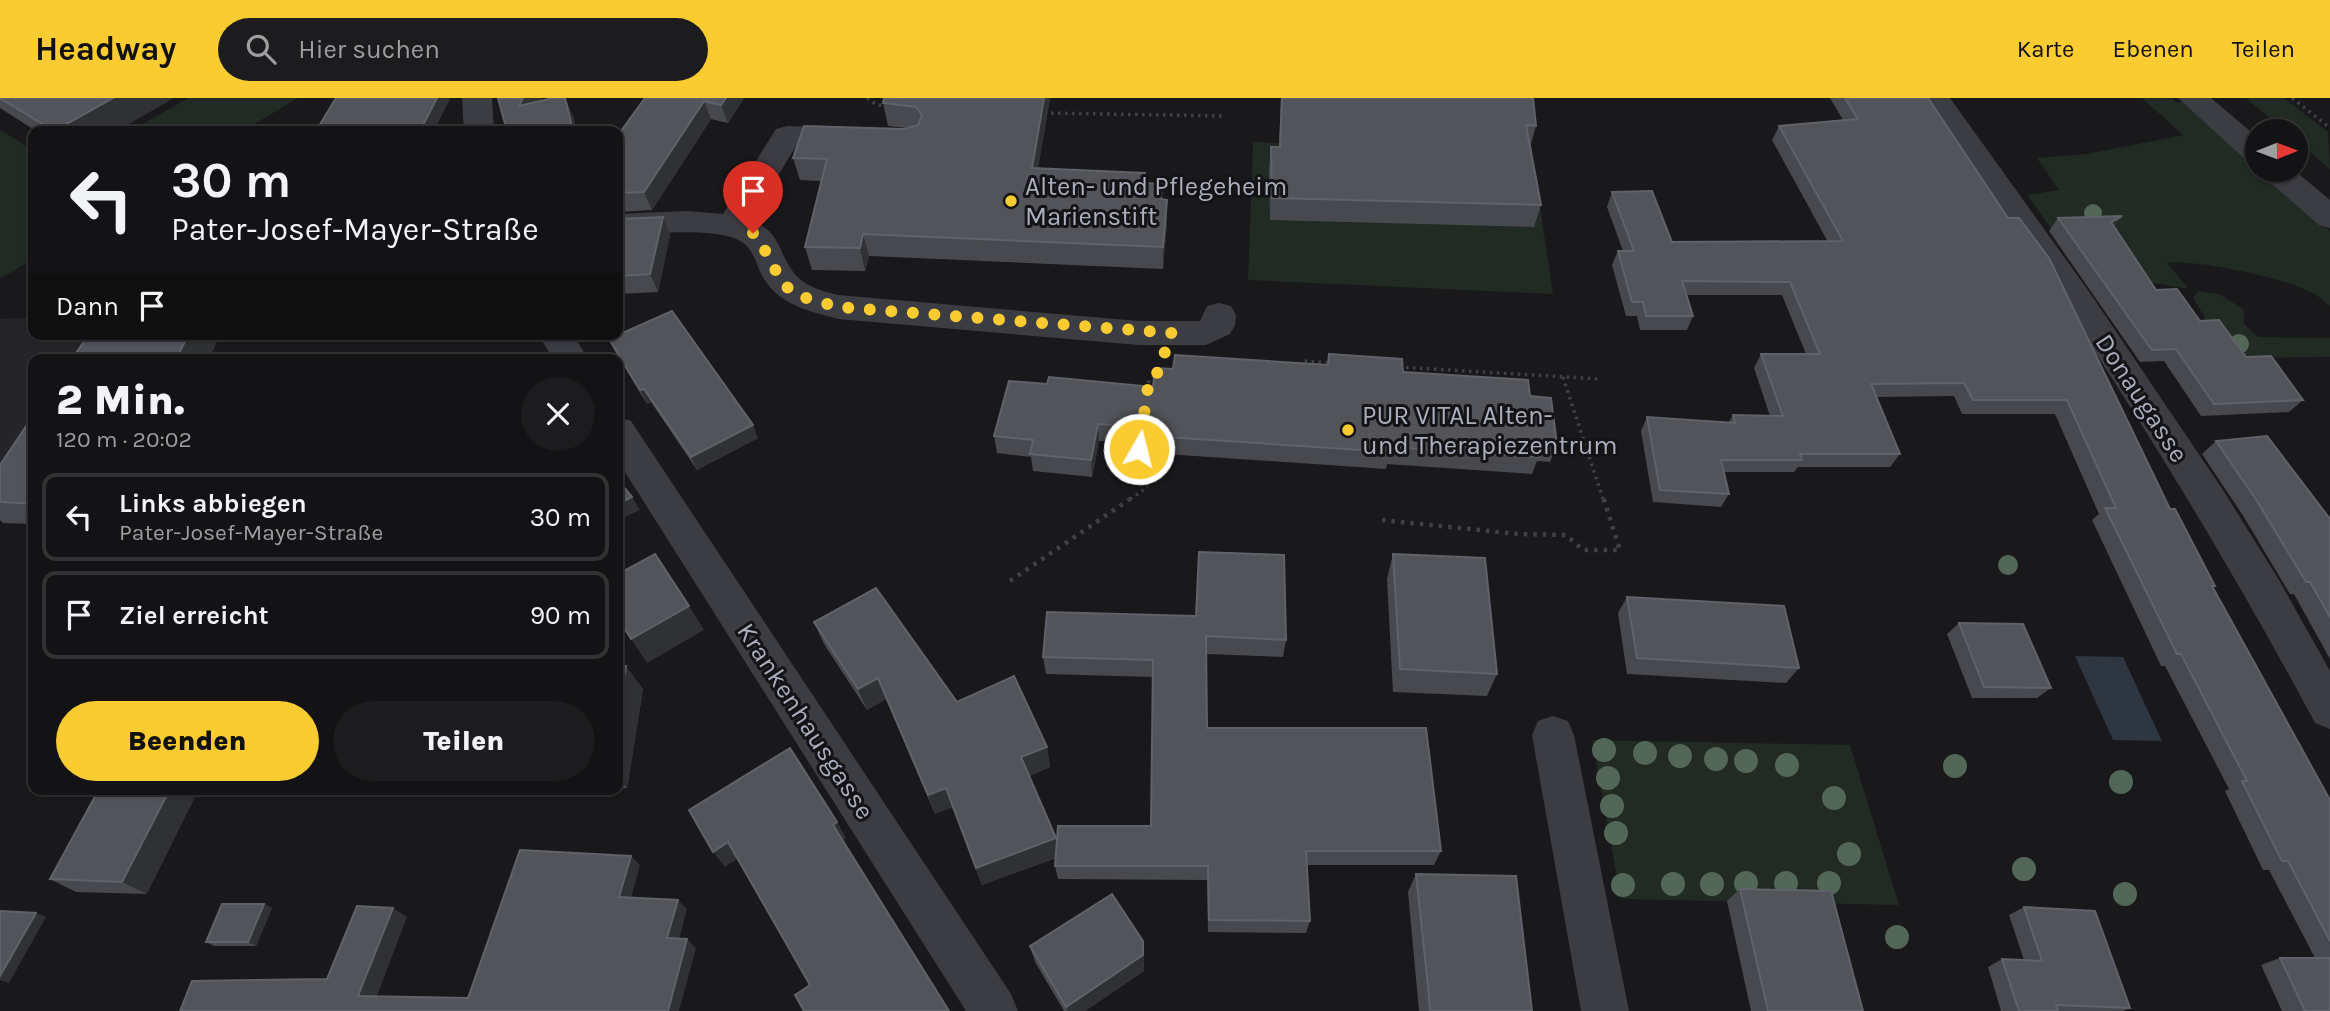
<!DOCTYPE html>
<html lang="de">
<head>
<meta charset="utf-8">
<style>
  :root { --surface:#131315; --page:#1c1c1e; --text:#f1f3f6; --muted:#9d9ea0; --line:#323234; --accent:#fbcc31 }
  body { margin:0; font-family:Karla,sans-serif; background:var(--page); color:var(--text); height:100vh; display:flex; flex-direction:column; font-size:26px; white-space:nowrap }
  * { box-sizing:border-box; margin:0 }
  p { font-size:23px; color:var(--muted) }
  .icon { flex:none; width:38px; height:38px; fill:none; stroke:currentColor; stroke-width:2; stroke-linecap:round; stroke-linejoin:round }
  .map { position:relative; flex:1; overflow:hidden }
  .details { position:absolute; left:28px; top:256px; width:595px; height:441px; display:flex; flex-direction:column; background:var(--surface); border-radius:14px; box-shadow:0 2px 5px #0004,0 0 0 2px var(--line) }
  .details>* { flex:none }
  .top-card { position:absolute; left:28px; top:28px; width:595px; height:214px; border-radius:14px; box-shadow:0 2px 5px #0004,0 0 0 2px var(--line); background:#131315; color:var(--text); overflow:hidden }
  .needle { width:46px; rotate:89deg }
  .fabs { position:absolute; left:2245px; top:21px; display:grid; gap:14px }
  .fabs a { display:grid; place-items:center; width:63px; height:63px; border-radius:50%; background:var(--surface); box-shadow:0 2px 5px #0004,0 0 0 2px var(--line); font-size:35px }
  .pin { position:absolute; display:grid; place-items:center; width:60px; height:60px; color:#fff; margin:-72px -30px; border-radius:50% 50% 50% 0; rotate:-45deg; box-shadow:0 0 7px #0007 }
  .pin .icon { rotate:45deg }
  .me { position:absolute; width:77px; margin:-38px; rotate:8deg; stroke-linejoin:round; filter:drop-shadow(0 0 5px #0008) }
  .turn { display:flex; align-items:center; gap:24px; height:147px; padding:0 28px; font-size:32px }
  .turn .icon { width:91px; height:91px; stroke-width:2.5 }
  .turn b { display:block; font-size:49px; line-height:60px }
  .then { display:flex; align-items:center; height:66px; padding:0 28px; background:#0003; gap:14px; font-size:26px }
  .round { display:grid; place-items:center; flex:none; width:74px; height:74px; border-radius:37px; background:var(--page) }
  .headline { display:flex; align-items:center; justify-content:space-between; height:119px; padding:0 28px }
  h1 { font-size:42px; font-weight:800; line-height:52px }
  .cta { display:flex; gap:14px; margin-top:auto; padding:14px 28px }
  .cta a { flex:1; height:80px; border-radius:42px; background:var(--accent); color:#111; font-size:28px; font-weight:800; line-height:80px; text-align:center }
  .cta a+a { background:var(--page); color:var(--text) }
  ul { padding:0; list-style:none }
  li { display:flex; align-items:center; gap:21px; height:88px; margin:0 14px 10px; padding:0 14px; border:4px solid var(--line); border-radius:14px }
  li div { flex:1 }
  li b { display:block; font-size:26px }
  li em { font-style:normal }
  header { display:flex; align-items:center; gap:42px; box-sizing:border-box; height:98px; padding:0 35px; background:var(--accent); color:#111 }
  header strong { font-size:33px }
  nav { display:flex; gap:38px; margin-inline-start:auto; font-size:24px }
  .search { width:490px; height:63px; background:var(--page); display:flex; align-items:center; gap:18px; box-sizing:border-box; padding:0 24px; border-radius:38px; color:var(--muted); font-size:26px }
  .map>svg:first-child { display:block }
</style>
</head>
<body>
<header>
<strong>Headway</strong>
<div class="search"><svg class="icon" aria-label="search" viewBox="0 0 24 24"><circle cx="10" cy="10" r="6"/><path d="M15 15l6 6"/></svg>Hier suchen</div>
<nav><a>Karte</a><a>Ebenen</a><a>Teilen</a></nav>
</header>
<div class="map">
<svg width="2330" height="913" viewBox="0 0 2330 913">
  <rect width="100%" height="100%" fill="#19191c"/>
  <!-- built -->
  <polygon fill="#252529" points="33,220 33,236 120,236 104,261 33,261 33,370 0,421 0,221"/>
  <!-- green -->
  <g fill="#212a23">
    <polygon points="188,0 298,0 243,33 131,33"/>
    <path d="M 2142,0 L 2172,0 L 2177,5 L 2185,3 L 2257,68 L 2258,72 L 2262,72 L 2330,133 L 2330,208 C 2324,204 2319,198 2313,195 C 2286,180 2196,161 2167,165 L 2189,191 L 2119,179 L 2053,133 L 2027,97 L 2059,92 L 2037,60 L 2087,56 L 2183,37 Z"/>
    <polygon points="2246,0 2284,0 2328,34 2330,71 2296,42 2296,33 2285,33"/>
    <polygon points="0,32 33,52 33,161 0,181"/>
    <polygon points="1253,44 1532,55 1553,196 1248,182"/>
    <polygon points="2198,193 2220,196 2244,212 2244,226 2258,239 2330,240 2330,259 2225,260 2207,235 2204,218 2193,200"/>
    <polygon points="1592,642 1850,647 1899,807 1621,801"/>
  </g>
  <!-- water -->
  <polygon fill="#2e3641" points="2075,558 2123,559 2162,643 2113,642"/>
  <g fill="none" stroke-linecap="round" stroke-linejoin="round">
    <!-- path-far1 -->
    <g stroke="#404148" stroke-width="3.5" stroke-dasharray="2.5 4.5" stroke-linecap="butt">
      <polyline points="867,0 877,7 889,8"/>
      <polyline points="2292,0 2330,30"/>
      <polyline points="1044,15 1226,18"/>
      <polyline points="1299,267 1304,263 1331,265"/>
      <polyline points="1399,269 1601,281"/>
      <polyline points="1563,279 1603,401"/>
      <polyline points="1148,292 1149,282 1157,276"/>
      <polyline points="1130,401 1148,389"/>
    </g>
    <!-- path -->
    <g stroke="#404148" stroke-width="4.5" stroke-dasharray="3.5 6" stroke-linecap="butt">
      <polyline points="1382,422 1518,436 1566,437 1583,452 1620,452 1603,399"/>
      <polyline points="1010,483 1133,399"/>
    </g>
    <!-- minor -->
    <g fill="#3c3c43" fill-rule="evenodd">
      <polygon points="462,0 492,0 494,33 464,33"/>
      <path d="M 1920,0 L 1950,0 L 2090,195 L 2223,392 L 2279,482 L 2330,573 L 2330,631 L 2315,625 C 2239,483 2156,345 2066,210 C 2018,140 1967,71 1920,0 Z"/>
      <polygon points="2178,0 2211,0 2258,40 2258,66 2247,63"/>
      <path d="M 787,28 L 854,30 L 865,33 L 869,40 L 865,47 L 854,50 L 796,48 L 751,122 C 781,134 777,153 794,175 C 805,189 823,193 838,197 L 1139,223 L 1200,223 L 1207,208 L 1219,205 L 1231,208 L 1236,217 L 1235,227 L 1230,236 L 1206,247 L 1139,247 L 838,221 C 806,212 778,207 761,176 C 756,165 753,151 742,144 C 718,128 647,136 618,138 L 618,116 L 687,113 L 723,116 L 776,31 Z"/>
      <polygon points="2260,72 2294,72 2330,102 2330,130 2319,127 2264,79"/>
      <polygon points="538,236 573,236 588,261 553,261"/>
      <polygon points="618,319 631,323 1011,896 1018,913 966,913 618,363"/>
      <polygon points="1553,618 1568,623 1574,637 1629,913 1581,913 1532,637 1538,623"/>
    </g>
  </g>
  <!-- trees -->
  <g fill="#526757">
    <circle cx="2093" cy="115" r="9"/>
    <circle cx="2239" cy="246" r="10"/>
    <circle cx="2008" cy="467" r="10"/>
    <circle cx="1604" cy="652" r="12"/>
    <circle cx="1645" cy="655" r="12"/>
    <circle cx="1680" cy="658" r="12"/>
    <circle cx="1716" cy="661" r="12"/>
    <circle cx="1746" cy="663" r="12"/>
    <circle cx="1787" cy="667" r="12"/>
    <circle cx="1955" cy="668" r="12"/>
    <circle cx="1608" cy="680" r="12"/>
    <circle cx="2121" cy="684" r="12"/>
    <circle cx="1834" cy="700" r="12"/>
    <circle cx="1612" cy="708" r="12"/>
    <circle cx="1616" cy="735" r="12"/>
    <circle cx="1849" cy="756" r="12"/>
    <circle cx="2024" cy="771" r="12"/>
    <circle cx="1746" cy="785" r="12"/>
    <circle cx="1786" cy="785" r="12"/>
    <circle cx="1829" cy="785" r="12"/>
    <circle cx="1673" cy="786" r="12"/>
    <circle cx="1712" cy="786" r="12"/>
    <circle cx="1623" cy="787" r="12"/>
    <circle cx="2125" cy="796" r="12"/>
    <circle cx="1897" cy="839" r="12"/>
  </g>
  <!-- wall -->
  <g fill="#47494e">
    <polygon points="0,0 117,33 36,33 0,10"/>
    <polygon points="645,0 744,0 728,25 711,21 652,112 618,114 618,37"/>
    <polygon points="884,0 1050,0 1038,70 1145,86 1162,86 1162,101 1167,124 1163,171 869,158 865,173 812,172 805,149 822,83 800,82 793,60 907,30 888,28 883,5"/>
    <polygon points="1281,0 1533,0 1536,28 1530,49 1541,107 1534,129 1270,122 1269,71 1271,49 1279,49"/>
    <polygon points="1830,0 1928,0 2215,488 2213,490 2330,702 2330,913 2282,913 2261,867 2280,860 2315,860 2269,772 2263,772 2225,693 2229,691 2165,568 2161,568 2092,422 2099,416 2055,316 1962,316 1954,298 1876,299 1900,356 1890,369 1798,369 1794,374 1724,374 1729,396 1721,409 1653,404 1641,333 1647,319 1729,324 1733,317 1770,318 1754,270 1761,256 1806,256 1782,197 1687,197 1693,218 1687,232 1640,232 1637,218 1626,218 1612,167 1618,153 1623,153 1607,109 1612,94 1672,144 1828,144 1772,42 1779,28 1843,22"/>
    <polygon points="663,119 670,137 658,194 618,196 618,121"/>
    <polygon points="2058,120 2114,128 2156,192 2200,223 2303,302 2289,314 2201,318 2164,263 2140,264 2049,133"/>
    <polygon points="609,241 758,340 697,372 651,304 647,306 616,255"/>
    <polygon points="1329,256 1403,274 1530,298 1557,347 1550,364 1537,363 1532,376 1387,366 1386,371 1166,356 1166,347 1099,343 1092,379 1033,373 1031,359 997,355 994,338 1047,286 1153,289 1173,271 1327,267"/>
    <polygon points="33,318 33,426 3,425 0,422 0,367"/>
    <polygon points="2216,343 2330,421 2330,561 2294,496 2290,496 2242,416 2202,356"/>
    <polygon points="1393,456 1497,576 1487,598 1393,594 1387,481"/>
    <polygon points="1627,499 1799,570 1786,585 1627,576 1618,515"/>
    <polygon points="1047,514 1286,542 1283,559 1206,556 1207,630 1441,753 1434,767 1306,767 1310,823 1306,835 1208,834 1207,782 1058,781 1055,768 1056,760 982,787 952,709 935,716 886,601 867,612 824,546 814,524 957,604 1047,649 1050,669 1029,678 1057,744 1151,728 1153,579 1046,576 1043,559"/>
    <polygon points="1959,525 2051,590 2037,600 1972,600 1947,536"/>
    <polygon points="618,568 643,591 627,690 618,691"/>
    <polygon points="99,691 147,796 76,794 50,781"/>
    <polygon points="529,691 611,691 536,698"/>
    <polygon points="1416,776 1532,913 1419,913 1408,794"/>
    <polygon points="1740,791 1863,913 1751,913 1727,803"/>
    <polygon points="264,806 272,810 256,848 214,848 206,844"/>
    <polygon points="2024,809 2130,910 2123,913 2001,913 1988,869 2002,861 2024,862 2009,817"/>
    <polygon points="1143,843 1144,873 1085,913 1064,913 1035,864 1030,848"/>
  </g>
  <!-- shaded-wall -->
  <g fill="#303135">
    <polygon points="113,0 174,0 117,33 54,33"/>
    <polygon points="437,0 450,0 450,1 434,33 420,33"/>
    <polygon points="523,0 542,0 529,27 519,8"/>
    <polygon points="565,0 573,17 577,33 573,33"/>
    <polygon points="726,0 744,0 728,25 721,7"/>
    <polygon points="1044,0 1050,0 1034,93 1032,70"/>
    <polygon points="704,3 711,21 652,112 644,94"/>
    <polygon points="1167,102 1167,124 1163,171 1163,149"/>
    <polygon points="2122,118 2112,131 2111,124"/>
    <polygon points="663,119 670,137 658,194 650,176"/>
    <polygon points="863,136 869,158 865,173 860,150"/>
    <polygon points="189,236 210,236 217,244 209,261 176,261"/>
    <polygon points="644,291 651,304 647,306 640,292"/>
    <polygon points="1098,326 1099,343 1092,379 1091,362"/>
    <polygon points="753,327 758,340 697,372 691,359"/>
    <polygon points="632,399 640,412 618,422 618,406"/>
    <polygon points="689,508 704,532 647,565 631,541"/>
    <polygon points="626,568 643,591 627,690 618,679 618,615"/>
    <polygon points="878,580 886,601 867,612 858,591"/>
    <polygon points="1047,649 1050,669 1025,679 1021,659"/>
    <polygon points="946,690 952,709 935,716 928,697"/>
    <polygon points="170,691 199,691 147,796 122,784"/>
    <polygon points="837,724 846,740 842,743 833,727"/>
    <polygon points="1056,740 1060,758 982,787 976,770"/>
    <polygon points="728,744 740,759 725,769 713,754"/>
    <polygon points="631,758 640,767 629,808 619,799"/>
    <polygon points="678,802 687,811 677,849 667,840"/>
    <polygon points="264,806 272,810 256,848 248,844"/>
    <polygon points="393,810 407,819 374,906 358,898"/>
    <polygon points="36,815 46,819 9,885 0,882 0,878"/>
    <polygon points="687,841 696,850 679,913 668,913"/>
    <polygon points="1143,843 1144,873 1085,913 1068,913 1066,909"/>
  </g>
  <!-- building -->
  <g fill="#52545a" stroke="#606269" stroke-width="2">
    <polygon points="0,0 113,0 54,33"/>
    <polygon points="336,0 437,0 420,33 316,33"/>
    <polygon points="498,0 523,0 519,8 553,0 565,0 573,33 507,33"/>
    <polygon points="645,0 726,0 721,7 704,3 644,94 618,95 618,37"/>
    <polygon points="884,0 1044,0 1032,70 1145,75 1144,85 1162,86 1161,101 1167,102 1163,149 863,136 860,150 805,149 827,61 793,60 804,28 904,31 918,27 922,17 916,9 883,5"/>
    <polygon points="1282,0 1533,0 1536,28 1526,27 1541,107 1272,100 1271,49 1280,49"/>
    <polygon points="1845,0 1928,0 2008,120 2019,120 2049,160 2170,411 2175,411 2215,488 2212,488 2330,702 2330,843 2288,763 2282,763 2242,683 2247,683 2181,556 2177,556 2105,410 2116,410 2067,302 1973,302 1964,285 1871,286 1900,356 1800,356 1802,362 1721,362 1729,396 1660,392 1647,319 1735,325 1733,317 1783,318 1761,256 1820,256 1790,184 1682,183 1693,218 1646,218 1643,204 1632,204 1618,153 1634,153 1612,94 1652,93 1672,144 1843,143 1779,28 1858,21"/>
    <polygon points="2122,118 2111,124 2156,192 2177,191 2200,223 2219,222 2246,259 2271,258 2303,302 2214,306 2176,251 2152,252 2058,120"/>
    <polygon points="663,119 650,176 618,178 618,121"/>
    <polygon points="672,213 753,327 691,359 644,291 640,292 609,241"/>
    <polygon points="89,236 189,236 176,261 72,261"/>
    <polygon points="360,255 358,261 227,261"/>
    <polygon points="1329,256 1402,261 1403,274 1528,282 1530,298 1551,300 1557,347 1538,345 1539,359 1390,349 1390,354 1166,339 1167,330 1098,326 1091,362 1030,356 1033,342 994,338 1009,283 1047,286 1049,279 1153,289 1155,270 1173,271 1175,257 1328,267"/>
    <polygon points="530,258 531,261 465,261"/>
    <polygon points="33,318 33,406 0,404 0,367"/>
    <polygon points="2267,338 2330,421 2330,519 2310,484 2306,484 2257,403 2216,343"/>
    <polygon points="618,382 632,399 618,406"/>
    <polygon points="1199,454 1284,457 1286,542 1206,538 1207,630 1426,630 1441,753 1306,753 1310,823 1209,822 1208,768 1055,768 1058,728 1151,728 1153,562 1043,559 1047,514 1196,518"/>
    <polygon points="655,456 689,508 631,541 618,520 618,476"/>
    <polygon points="1393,456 1485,460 1497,576 1400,571"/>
    <polygon points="876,490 957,604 1014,578 1047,649 1021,659 1056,740 976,770 946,690 928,697 878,580 858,591 814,524"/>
    <polygon points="1627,499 1784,508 1799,570 1637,560"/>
    <polygon points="1959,525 2023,526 2051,590 1984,589"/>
    <polygon points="618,568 626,568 618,615"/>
    <polygon points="790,650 837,724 833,727 949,913 804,913 795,897 810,887 728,744 713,754 689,712"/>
    <polygon points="99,691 170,691 122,784 50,781"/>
    <polygon points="520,752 631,758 619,799 678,802 667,840 687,841 668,913 180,913 192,883 327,881 357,808 393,810 358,898 468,900"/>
    <polygon points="1416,776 1516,778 1532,913 1430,913 1428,888"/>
    <polygon points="1740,791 1831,793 1863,913 1768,913"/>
    <polygon points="1112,796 1143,843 1143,857 1066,909 1030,848"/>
    <polygon points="222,806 264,806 248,844 206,844"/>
    <polygon points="2024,809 2095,813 2130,910 2056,907 2058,913 2019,913 2002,861 2042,863"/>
    <polygon points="0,813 36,815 0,878"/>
    <polygon points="2280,860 2330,860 2330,913 2305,913"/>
  </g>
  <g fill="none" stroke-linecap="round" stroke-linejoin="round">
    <!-- route -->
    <path stroke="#fbcc31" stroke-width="12" stroke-dasharray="0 21.6" d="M 753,135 C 767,151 775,176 786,188 C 798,201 822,204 838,209 L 1172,235 L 1156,278 L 1149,282 L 1139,351"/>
  </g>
  <!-- markers -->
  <g fill="#fbcc31" stroke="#141417" stroke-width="2.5">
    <circle cx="1011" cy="103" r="7"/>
    <circle cx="1348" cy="332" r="7"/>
  </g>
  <g text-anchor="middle" stroke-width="6" stroke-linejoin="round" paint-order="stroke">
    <!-- poi labels -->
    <g font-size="26" fill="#abaebc" stroke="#141417" text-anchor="start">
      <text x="1025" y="97">Alten- und Pflegeheim<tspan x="1025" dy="30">Marienstift</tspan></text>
      <text x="1362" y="326">PUR VITAL Alten-<tspan x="1362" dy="30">und Therapiezentrum</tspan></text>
    </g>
    <!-- street labels -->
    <g font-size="26" fill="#abaebc" stroke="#141417">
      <text transform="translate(2142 300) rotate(57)" y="9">Donaugasse</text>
      <text transform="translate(806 623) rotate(57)" y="9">Krankenhausgasse</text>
    </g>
  </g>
</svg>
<div class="fabs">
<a><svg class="needle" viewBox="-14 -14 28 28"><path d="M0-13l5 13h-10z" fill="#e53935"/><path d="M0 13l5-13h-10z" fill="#9d9ea0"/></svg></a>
</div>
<div class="pin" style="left:753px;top:135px;background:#d93025"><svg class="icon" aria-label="arrive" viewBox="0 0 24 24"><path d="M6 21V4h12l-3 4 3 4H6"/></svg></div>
<svg class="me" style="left:1139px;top:351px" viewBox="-20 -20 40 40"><circle r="17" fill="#fbcc31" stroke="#fff" stroke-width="3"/><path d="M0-11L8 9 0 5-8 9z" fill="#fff"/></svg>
<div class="top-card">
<div class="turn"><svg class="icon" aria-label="left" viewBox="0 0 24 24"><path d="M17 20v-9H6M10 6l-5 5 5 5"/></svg><div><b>30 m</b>Pater-Josef-Mayer-Straße</div></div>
<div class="then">Dann<svg class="icon" aria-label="arrive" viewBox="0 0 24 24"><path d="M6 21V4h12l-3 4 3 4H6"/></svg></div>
</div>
<section class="details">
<div class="headline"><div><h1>2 Min.</h1><p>120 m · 20:02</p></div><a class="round"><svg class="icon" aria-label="close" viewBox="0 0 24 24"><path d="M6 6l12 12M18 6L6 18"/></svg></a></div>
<ul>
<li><svg class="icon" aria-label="left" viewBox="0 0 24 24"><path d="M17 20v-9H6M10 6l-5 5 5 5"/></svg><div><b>Links abbiegen</b><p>Pater-Josef-Mayer-Straße</p></div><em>30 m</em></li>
<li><svg class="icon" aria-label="arrive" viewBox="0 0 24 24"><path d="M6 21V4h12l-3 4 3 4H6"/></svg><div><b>Ziel erreicht</b></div><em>90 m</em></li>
</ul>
<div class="cta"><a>Beenden</a><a>Teilen</a></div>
</section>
</div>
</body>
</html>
